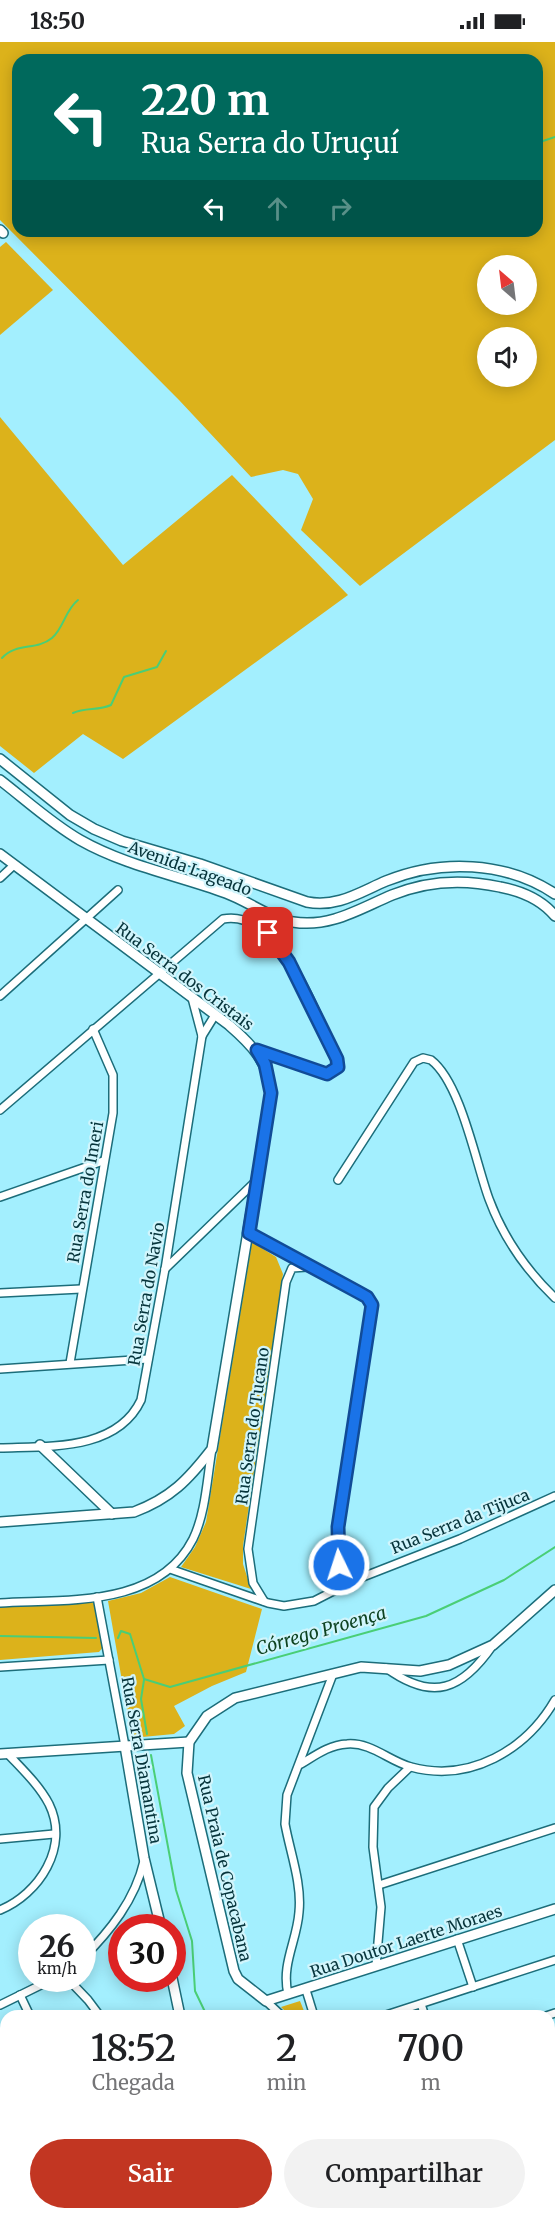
<!DOCTYPE html>
<html lang="pt">
<head>
<meta charset="utf-8">
<style>
  :root { --surface:#fff; --page:#f2f2f2; --text:#202124; --muted:#757577; --accent:#c23622 }
  body { margin:0; font-family:Merriweather,serif; background:var(--page); color:var(--text); height:100vh; display:flex; flex-direction:column; font-size:22px; white-space:nowrap }
  * { box-sizing:border-box; margin:0 }
  p { font-size:20px; color:var(--muted) }
  .icon { flex:none; width:33px; height:33px; fill:none; stroke:currentColor; stroke-width:2; stroke-linecap:round; stroke-linejoin:round }
  .map { position:relative; flex:1; overflow:hidden }
  .panel { position:absolute; left:0px; top:1968px; width:555px; height:210px; display:flex; flex-direction:column; background:var(--surface); border-radius:18px 18px 0 0; box-shadow:0 3px 15px #0003 }
  .panel>* { flex:none }
  .guide { position:absolute; left:12px; top:12px; width:531px; height:183px; border-radius:18px; box-shadow:0 3px 15px #0003; background:#00695c; color:#fff; overflow:hidden }
  .needle { width:39px; rotate:332deg }
  .fabs { position:absolute; left:477px; top:213px; display:grid; gap:12px }
  .fabs a { display:grid; place-items:center; width:60px; height:60px; border-radius:50%; background:var(--surface); box-shadow:0 3px 15px #0003; font-size:30px }
  .speed { position:absolute; left:18px; top:1872px; display:flex; gap:12px; font-size:30px; font-weight:700; text-align:center }
  .speed>* { display:grid; place-content:center; width:78px; height:78px; border-radius:50%; background:var(--surface); box-shadow:0 3px 15px #0003; line-height:1 }
  .speed small { font-size:15px; font-weight:400 }
  .speed .limit { border:9px solid #d22; background:#fff; color:#111 }
  .pin { position:absolute; display:grid; place-items:center; width:51px; height:51px; color:#fff; margin:-26px; border-radius:12px; box-shadow:0 3px 9px #0006 }
  .me { position:absolute; width:66px; margin:-33px; rotate:356deg; stroke-linejoin:round; filter:drop-shadow(0 0 4px #0008) }
  .turn { display:flex; align-items:center; gap:21px; height:126px; padding:0 30px; font-size:27px }
  .turn .icon { width:78px; height:78px; stroke-width:2.5 }
  .turn b { display:block; font-size:42px; line-height:51px }
  .lanes { display:flex; align-items:center; height:57px; padding:0 30px; background:#0003; justify-content:center; gap:30px; direction:ltr }
  .lanes .off { opacity:.35 }
  .eta { display:flex; justify-content:space-evenly; align-items:center; height:102px; text-align:center }
  .eta b { font-size:36px; font-weight:600; line-height:42px }
  .primary-button { display:flex; gap:12px; margin-top:auto; padding:12px 30px }
  .primary-button a { flex:1; height:69px; border-radius:36px; background:var(--accent); color:#fff; font-size:24px; font-weight:600; line-height:69px; text-align:center }
  .primary-button a+a { background:var(--page); color:var(--text) }
  .status { display:flex; justify-content:space-between; align-items:center; height:42px; padding:0 30px; background:var(--surface); direction:ltr }
  .status svg { height:16px; fill:currentColor }
  .map>svg:first-child { display:block }
</style>
</head>
<body>
<div class="status"><b>18:50</b><svg viewBox="0 0 49 12"><path d="M0 12V9h3v3zM5 12V6h3v6zM10 12V3h3v9zM15 12V0h3v12zM26 1h20v11H26zM47 4h2v5h-2z"/></svg></div>
<div class="map">
<svg width="555" height="2178" viewBox="0 0 555 2178">
  <rect width="100%" height="100%" fill="#a3effe"/>
  <!-- green -->
  <g fill="#dcb21b" fill-rule="evenodd">
    <path d="M 0,0 L 555,0 L 555,398 L 360,544 L 301,488 L 313,457 L 298,432 L 283,428 L 251,435 L 179,358 L 0,178 ZM 18,18 L 537,18 L 537,189 L 18,189 ZM 488,224 L 526,224 L 526,262 L 488,262 ZM 488,296 L 526,296 L 526,334 L 488,334 Z"/>
    <polygon points="6,200 53,248 0,293 0,205"/>
    <polygon points="0,375 123,523 232,433 348,553 123,717 83,692 34,731 0,704"/>
    <polygon points="252,1200 276,1215 283,1232 243,1504 243,1522 251,1547 181,1525 195,1505 206,1480"/>
    <polygon points="170,1535 262,1567 246,1630 212,1644 174,1664 185,1684 174,1692 132,1696 108,1559 141,1551"/>
    <polygon points="91,1559 95,1563 104,1604 99,1610 0,1618 0,1564"/>
    <polygon points="300,1959 306,1974 290,1974 281,1965"/>
  </g>
  <g fill="none" stroke-linecap="round" stroke-linejoin="round">
    <!-- stream -->
    <g stroke="#4ace76" stroke-width="2">
      <polyline points="537,101 555,95"/>
      <path d="M 2,616 C 17,600 36,609 52,596 C 64,586 65,568 78,558"/>
      <path d="M 73,671 C 86,665 98,669 111,663 L 124,635 L 157,625 L 166,609"/>
      <polyline points="0,1594 96,1596"/>
      <polyline points="118,1596 121,1589 130,1592 144,1637 170,1645 426,1574 504,1538 555,1505"/>
      <polyline points="144,1638 141,1657 147,1692"/>
      <polyline points="151,1713 176,1848 192,1899 195,1949 207,1974"/>
      <polyline points="383,2172 389,2178"/>
    </g>
    <!-- street casing -->
    <g stroke="#1c6d7a" stroke-width="10">
      <g id="street">
        <polyline points="0,836 14,823"/>
        <polyline points="0,954 118,848"/>
        <polyline points="202,994 215,973"/>
        <path d="M 0,1068 L 223,877 C 281,866 317,976 337,1017 L 338,1025 L 327,1032 L 257,1008"/>
        <path d="M 338,1138 L 414,1020 L 423,1016 L 431,1018 C 461,1041 476,1122 489,1157 C 503,1195 526,1228 555,1256"/>
        <polyline points="0,1155 103,1119"/>
        <polyline points="249,1191 358,1249 367,1255 372,1263 337,1485 343,1544"/>
        <polyline points="165,1227 256,1139"/>
        <polyline points="0,1251 81,1247"/>
        <polyline points="70,1321 113,1071 113,1033 93,987"/>
        <polyline points="0,1327 148,1317"/>
        <path d="M 0,1406 C 49,1404 117,1409 141,1358 L 165,1227 L 202,994 L 192,956"/>
        <polyline points="170,1527 268,1561 284,1564 314,1559 355,1538 460,1497 555,1454"/>
        <polyline points="97,1555 125,1704"/>
        <polyline points="264,1559 253,1541 248,1507 286,1240 292,1226 307,1225"/>
        <path d="M 0,1561 C 66,1557 158,1566 193,1497 C 206,1470 207,1436 212,1407"/>
        <polyline points="0,1625 109,1618"/>
        <path d="M 386,1626 C 433,1660 462,1648 493,1603"/>
        <path d="M 301,1722 C 316,1713 329,1703 347,1702 C 371,1700 389,1719 411,1725 C 470,1741 526,1708 555,1658"/>
        <polyline points="0,1797 54,1792"/>
        <polyline points="379,1843 555,1786"/>
        <path d="M 0,1868 C 39,1852 70,1805 49,1762 C 39,1743 22,1727 8,1712"/>
        <polyline points="457,1897 473,1945"/>
        <path d="M 82,1917 C 110,1889 135,1858 144,1819"/>
        <polyline points="376,1924 381,1865 373,1805 374,1765 388,1746 410,1725"/>
        <polyline points="67,1936 88,1958 100,1974"/>
        <polyline points="306,1948 314,1974"/>
        <path d="M 288,1952 C 281,1922 297,1899 299,1870 C 302,1841 290,1810 285,1782 L 287,1753 L 333,1632"/>
        <polyline points="20,1953 30,1974"/>
        <polyline points="266,1959 282,1974"/>
        <polyline points="421,1962 425,1974"/>
        <polyline points="0,1963 55,1936"/>
        <polyline points="383,1974 555,1918"/>
        <polyline points="546,1974 555,1971"/>
        <polyline points="549,2026 555,2024"/>
        <polyline points="0,2071 6,2085"/>
        <polyline points="549,2118 555,2116"/>
        <polyline points="44,2172 46,2178"/>
        <polyline points="440,2172 443,2178"/>
        <polyline points="456,2178 458,2172"/>
      </g>
    </g>
    <!-- secondary casing -->
    <g stroke="#1c6d7a" stroke-width="12">
      <g id="secondary">
        <polyline points="0,188 3,191"/>
        <path d="M 0,717 L 70,773 L 94,787 L 122,799 L 200,822 L 307,860 C 337,866 360,850 386,839 C 440,817 506,819 555,852"/>
        <path d="M 0,738 C 26,758 52,782 80,798 C 126,824 177,833 226,851 C 248,859 269,876 293,880 C 330,886 359,867 392,853 C 426,839 464,837 500,845 C 521,849 541,857 555,874"/>
        <path d="M 0,812 L 229,983 C 252,1003 268,1019 271,1051 L 212,1407 C 188,1438 171,1456 134,1470 L 0,1480"/>
        <polyline points="40,1403 112,1472"/>
        <polyline points="555,1548 493,1603 449,1623 420,1629 361,1625 235,1656 207,1674 189,1700 187,1731 234,1929 238,1937 266,1959 555,1867"/>
        <polyline points="125,1704 144,1816 161,1886"/>
        <polyline points="0,1712 189,1700"/>
        <polyline points="172,1936 180,1974"/>
        <polyline points="0,2145 6,2142"/>
      </g>
    </g>
    <!-- street -->
    <use href="#street" stroke="#fff" stroke-width="7"/>
    <!-- secondary -->
    <use href="#secondary" stroke="#fff" stroke-width="9"/>
  </g>
  <g fill="none" stroke-linecap="round" stroke-linejoin="round">
    <!-- route casing -->
    <g stroke="#114b97" stroke-width="15">
      <polyline id="route" points="268,891 289,920 337,1017 338,1025 327,1032 257,1008 265,1022 271,1051 249,1191 358,1250 367,1255 372,1263 338,1485 339,1523"/>
    </g>
    <!-- route -->
    <use href="#route" stroke="#1a73e8" stroke-width="10"/>
  </g>
  <g text-anchor="middle" stroke-width="4.5" stroke-linejoin="round" paint-order="stroke">
    <!-- street labels -->
    <g font-size="16" fill="#06343b" stroke="#d1f5fc">
      <text transform="translate(190 826) rotate(20)" y="6">Avenida Lageado</text>
      <text transform="translate(185 934) rotate(37)" y="6">Rua Serra dos Cristais</text>
      <text transform="translate(85 1150) rotate(-80)" y="6">Rua Serra do Imeri</text>
      <text transform="translate(146 1252) rotate(-80)" y="6">Rua Serra do Navio</text>
      <text transform="translate(252 1384) rotate(-82)" y="6">Rua Serra do Tucano</text>
      <text transform="translate(460 1479) rotate(-22)" y="6">Rua Serra da Tijuca</text>
      <text transform="translate(142 1718) rotate(80)" y="6">Rua Serra Diamantina</text>
      <text transform="translate(225 1826) rotate(77)" y="6">Rua Praia de Copacabana</text>
      <text transform="translate(406 1899) rotate(-18)" y="6">Rua Doutor Laerte Moraes</text>
    </g>
    <!-- water labels -->
    <g font-size="18" font-style="italic" fill="#0e4321" stroke="#d1f5fc">
      <text transform="translate(321 1589) rotate(-16)" y="6">Córrego Proença</text>
    </g>
  </g>
</svg>
<div class="fabs">
<a><svg class="needle" viewBox="-14 -14 28 28"><path d="M0-13l5 13h-10z" fill="#e53935"/><path d="M0 13l5-13h-10z" fill="#757577"/></svg></a>
<a><svg class="icon" aria-label="sound" viewBox="0 0 24 24"><path d="M4 9h4l5-4v14l-5-4H4zM17 9q2 3 0 6"/></svg></a>
</div>
<div class="speed"><div>26<small>km/h</small></div><div class="limit">30</div></div>
<div class="pin" style="left:268px;top:891px;background:#d93025"><svg class="icon" aria-label="arrive" viewBox="0 0 24 24"><path d="M6 21V4h12l-3 4 3 4H6"/></svg></div>
<svg class="me" style="left:339px;top:1523px" viewBox="-20 -20 40 40"><circle r="17" fill="#1a73e8" stroke="#fff" stroke-width="3"/><path d="M0-11L8 9 0 5-8 9z" fill="#fff"/></svg>
<div class="guide">
<div class="turn"><svg class="icon" aria-label="left" viewBox="0 0 24 24"><path d="M17 20v-9H6M10 6l-5 5 5 5"/></svg><div><b>220 m</b>Rua Serra do Uruçuí</div></div>
<div class="lanes"><svg class="icon" aria-label="left" viewBox="0 0 24 24"><path d="M17 20v-9H6M10 6l-5 5 5 5"/></svg><svg class="icon off" aria-label="ahead" viewBox="0 0 24 24"><path d="M12 20V5M6 11l6-6 6 6"/></svg><svg class="icon off" aria-label="right" viewBox="0 0 24 24"><path d="M7 20v-9h11M14 6l5 5-5 5"/></svg></div>
</div>
<section class="panel">
<div class="eta">
<div><b>18:52</b><p>Chegada</p></div>
<div><b>2</b><p>min</p></div>
<div><b>700</b><p>m</p></div>
</div>
<div class="primary-button"><a>Sair</a><a>Compartilhar</a></div>
</section>
</div>
</body>
</html>
